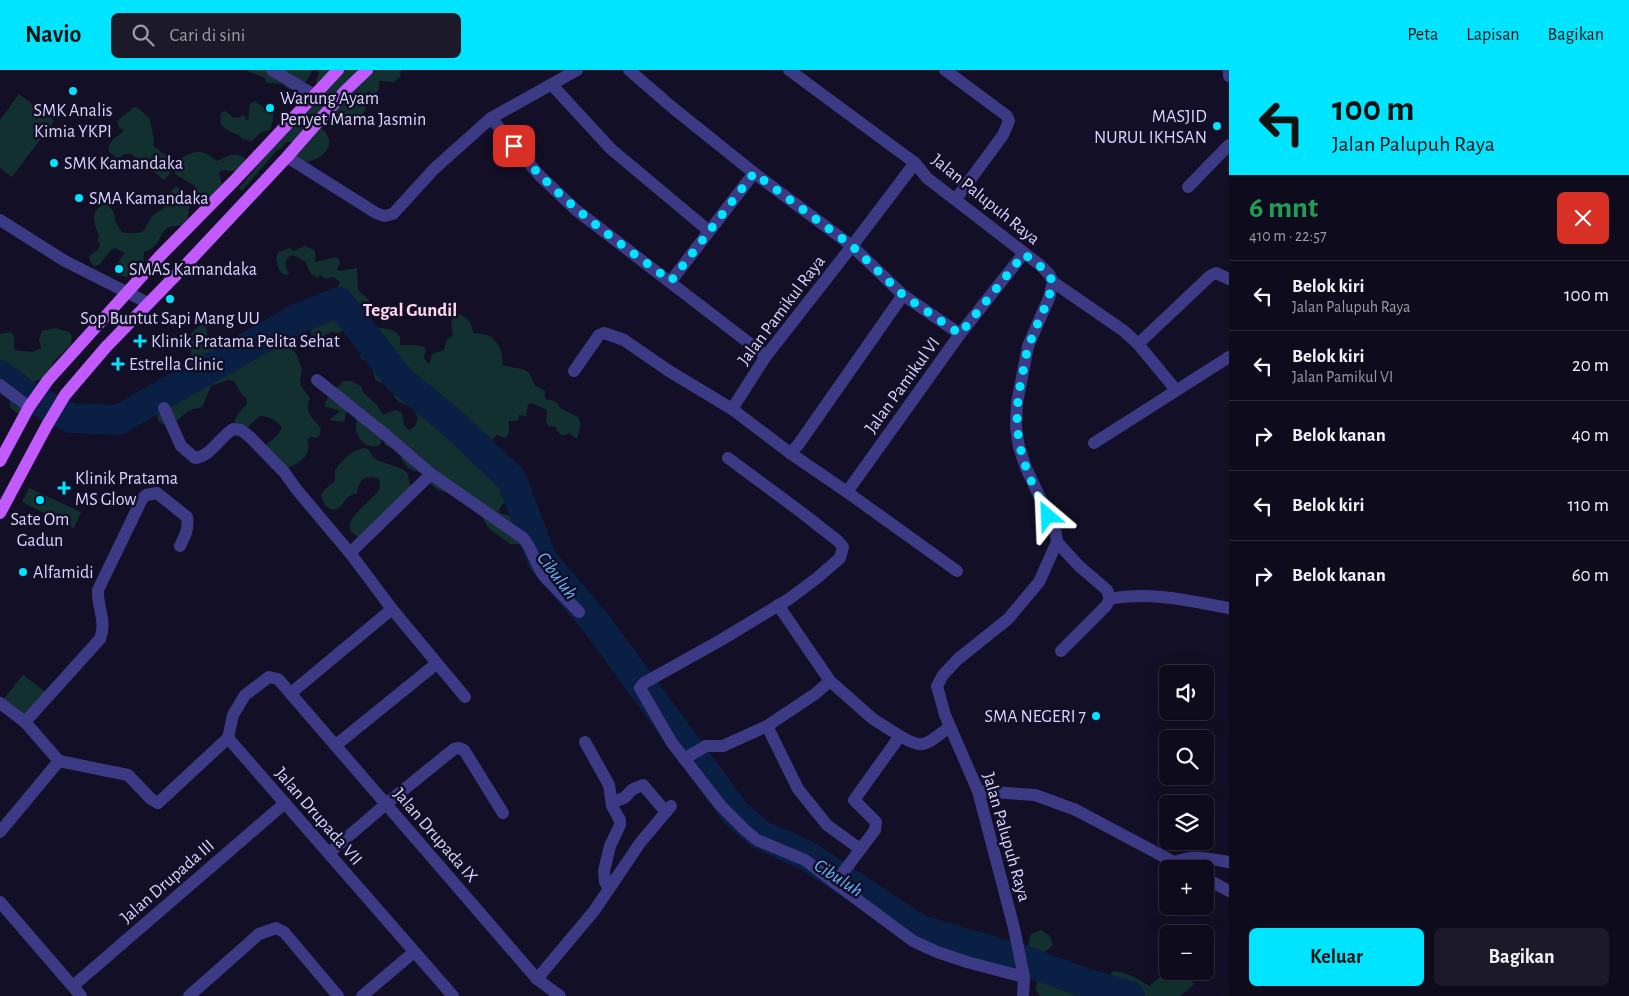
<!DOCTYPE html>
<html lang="id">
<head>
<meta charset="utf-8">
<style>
  :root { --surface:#0e0b1c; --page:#1c1929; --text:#f1f3f6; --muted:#9b9ba3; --line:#2e2b3b; --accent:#00e5ff }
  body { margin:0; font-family:"Alegreya Sans",sans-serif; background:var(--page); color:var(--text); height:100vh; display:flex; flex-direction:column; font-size:19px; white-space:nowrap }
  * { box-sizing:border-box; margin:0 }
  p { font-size:16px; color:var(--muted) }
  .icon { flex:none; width:28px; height:28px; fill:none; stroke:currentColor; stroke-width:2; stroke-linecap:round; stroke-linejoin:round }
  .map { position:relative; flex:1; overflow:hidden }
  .side { display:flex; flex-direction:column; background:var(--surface); width:400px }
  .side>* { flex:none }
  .hud { background:#00e5ff; color:#111; overflow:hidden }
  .buttons { position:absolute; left:1159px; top:595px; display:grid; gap:10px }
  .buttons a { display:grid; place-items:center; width:55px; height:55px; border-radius:8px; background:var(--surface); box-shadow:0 5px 20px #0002,0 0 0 1px var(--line); font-size:25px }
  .pin { position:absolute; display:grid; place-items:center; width:42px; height:42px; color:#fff; margin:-21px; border-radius:10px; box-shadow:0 2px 8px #0006 }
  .me { position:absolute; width:55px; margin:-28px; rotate:334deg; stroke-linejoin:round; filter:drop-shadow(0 0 4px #0008) }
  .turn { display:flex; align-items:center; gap:18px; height:105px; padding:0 20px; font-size:22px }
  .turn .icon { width:65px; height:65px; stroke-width:2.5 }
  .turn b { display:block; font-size:35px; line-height:42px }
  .round { display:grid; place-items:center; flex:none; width:52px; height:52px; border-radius:8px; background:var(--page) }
  .head { display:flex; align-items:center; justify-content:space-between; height:85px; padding:0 20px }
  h1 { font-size:30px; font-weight:600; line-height:38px; color:#1e9e55 }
  .cta { display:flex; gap:10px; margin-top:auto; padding:10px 20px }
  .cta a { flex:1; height:58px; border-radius:8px; background:var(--accent); color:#111; font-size:20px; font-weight:600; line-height:58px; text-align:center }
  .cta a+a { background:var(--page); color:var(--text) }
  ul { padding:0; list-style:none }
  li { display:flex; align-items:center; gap:15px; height:70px; padding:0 20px; border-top:1px solid var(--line) }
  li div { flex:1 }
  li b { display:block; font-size:19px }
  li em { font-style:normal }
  header { display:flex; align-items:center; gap:30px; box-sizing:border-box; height:70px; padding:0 25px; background:var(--accent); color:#111 }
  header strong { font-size:24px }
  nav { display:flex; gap:28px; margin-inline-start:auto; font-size:18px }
  .search { width:350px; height:45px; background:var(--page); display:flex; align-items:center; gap:12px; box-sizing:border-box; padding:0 18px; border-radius:8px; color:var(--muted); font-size:19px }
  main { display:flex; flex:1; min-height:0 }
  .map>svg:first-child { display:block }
</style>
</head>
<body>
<header>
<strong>Navio</strong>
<div class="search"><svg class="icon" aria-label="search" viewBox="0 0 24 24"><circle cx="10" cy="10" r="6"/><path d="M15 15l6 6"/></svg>Cari di sini</div>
<nav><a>Peta</a><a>Lapisan</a><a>Bagikan</a></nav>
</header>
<main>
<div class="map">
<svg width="1229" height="926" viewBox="0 0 1229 926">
  <rect width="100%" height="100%" fill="#130f26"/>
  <!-- green -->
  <g fill="#12302f">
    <polygon points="248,0 313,0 307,10 296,21 288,19 282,14 267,13 264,7 249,2"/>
    <path d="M 317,0 L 401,0 L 400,7 L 394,12 L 379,11 L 379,19 L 374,25 L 368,21 C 365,27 367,30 366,36 C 365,49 349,55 338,55 L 332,50 L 330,43 L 315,54 C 319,57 325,60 327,65 C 336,78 315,95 302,91 C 300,91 297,88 296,87 L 294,72 L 286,72 L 281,79 L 277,80 L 242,121 L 239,118 L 273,77 L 317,18 L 316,11 L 319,3 Z"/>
    <polygon points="19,24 54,51 12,107 0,98 0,50"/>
    <polygon points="255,31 273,44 273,50 270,60 260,63 252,71 242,69 239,65 230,62 221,55 220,44 225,41 233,47 239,48 243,45 248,51 250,34"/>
    <path d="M 134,37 L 138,38 L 150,49 L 154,70 L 153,76 L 176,93 C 182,86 197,78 207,84 C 211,86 213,89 217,91 C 228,87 233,81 245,88 L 246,94 L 239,102 L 222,100 L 219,103 L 223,119 L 204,135 L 193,134 L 189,138 L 188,148 L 181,156 C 154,154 167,176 144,182 C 144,187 144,193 142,198 C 134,210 118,211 116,195 L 125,183 L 115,178 L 110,181 L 100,194 L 94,197 L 90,191 L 89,186 L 98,180 L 100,175 L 98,170 L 99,165 C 93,153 90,140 105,134 C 118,141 112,147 118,156 C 119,159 122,161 124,163 L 139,163 L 144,160 L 152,146 L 164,138 L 169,123 L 176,116 L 188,125 L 193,125 L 196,121 L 195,116 L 175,104 L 174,98 L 164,110 L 131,84 L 124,84 L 120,88 C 114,87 111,85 108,79 L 112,70 L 124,61 L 119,57 L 117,51 Z"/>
    <path d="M 304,176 L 315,180 L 315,192 L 335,187 L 339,189 L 340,193 L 337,200 L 341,201 L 357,198 L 358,220 L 370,231 L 367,241 L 373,252 L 372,255 L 374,258 C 382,257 389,259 395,261 L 400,267 L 400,275 L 416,275 L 424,277 L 426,280 L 424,288 L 429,294 L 432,284 L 444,280 L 447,269 L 453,266 C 451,257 449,247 460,244 C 469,249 472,253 473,263 C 478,264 484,263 489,266 C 498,271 505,285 502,295 C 519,301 529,293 534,315 L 545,321 L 545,329 C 552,330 558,331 560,338 L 578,347 L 581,354 L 577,369 L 569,363 L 562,366 L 557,361 L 556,357 L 548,356 L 546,351 L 547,340 L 531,333 L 528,335 L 526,346 L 519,345 L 519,349 L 516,351 L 509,351 C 508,358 512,363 505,368 L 497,365 L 491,371 L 489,398 L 499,406 L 500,413 L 498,415 L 514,416 L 524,423 L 525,427 L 520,431 L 516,431 L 508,423 L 504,433 L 499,439 L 500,443 C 513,446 524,450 526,464 L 520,474 L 510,474 L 492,461 L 487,456 L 482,446 L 454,422 C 436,424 431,414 421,402 C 407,401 405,394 399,384 C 396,379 390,378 385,375 L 382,368 L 380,375 C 369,380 358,371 356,360 C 356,356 357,351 356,347 C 354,344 350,340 348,337 L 344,352 L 329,350 L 340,341 L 324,336 L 327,329 L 343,311 L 351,311 L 362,317 L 362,321 L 377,335 L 383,345 C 391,342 394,337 402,343 L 404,355 L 409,360 L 415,356 L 418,348 L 413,338 L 399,332 L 394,327 L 396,320 L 396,315 C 389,310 381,316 375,309 L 372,296 L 360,287 L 362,276 L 351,271 L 345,260 L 338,263 L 332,262 L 317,269 L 311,265 C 310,252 318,254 325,249 C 329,247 340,230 340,225 C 339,223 337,220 337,218 L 340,212 L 334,207 L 326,209 L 320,205 L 318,208 C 309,204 309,202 306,192 L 293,185 L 289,187 L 285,193 L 289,204 L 284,205 L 279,200 L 276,189 L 278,182 L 290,178 L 294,181 Z"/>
    <path d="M 201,255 L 206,257 L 208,267 L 223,269 C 224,279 221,294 231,300 L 235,297 L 238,287 L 251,270 L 256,270 L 266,274 L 287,273 L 297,285 L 302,300 L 300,311 L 301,316 L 310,328 C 303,345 314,347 321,359 L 320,365 L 316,368 L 311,367 L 307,370 C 315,389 289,399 274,400 C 266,394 266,386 264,376 L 277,366 L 282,358 C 277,350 269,346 260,346 L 247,358 L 233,355 L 237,345 L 247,334 L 246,328 L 242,325 L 234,311 L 228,310 L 211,316 L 203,336 C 198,339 192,338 187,342 C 178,349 169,360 158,351 L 155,330 C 162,322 169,313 180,313 C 185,314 188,315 193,314 L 196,309 L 192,300 L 184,290 L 188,288 L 191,283 C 187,270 189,262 201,255 Z"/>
    <polygon points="56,258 69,262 72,266 71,275 53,292 52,296 44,308 34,311 34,315 31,319 17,321 22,343 17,343 10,337 9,327 0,320 0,264 11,262 14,266 14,280 33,282 41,278 39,269 42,261"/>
    <path d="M 363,378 L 368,379 L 373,387 L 377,390 L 402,399 L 407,402 L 411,417 L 363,468 C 329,458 370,433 378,421 C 381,417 380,414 379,409 C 366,404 358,410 357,423 C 353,425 348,426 346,429 C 344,431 343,434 341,436 C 331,445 323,435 321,425 L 325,419 L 335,411 L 335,400 C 343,390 350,381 363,378 Z"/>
    <polygon points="29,418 81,442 74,458 22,432"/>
    <polygon points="23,605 47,623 24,651 1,632"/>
    <path d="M 1041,860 L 1050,866 L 1053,875 L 1043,883 L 1043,893 L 1048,903 L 1055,910 L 1064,912 L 1098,915 L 1107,909 L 1113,901 C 1128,902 1137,909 1150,916 C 1165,900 1177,898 1195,914 L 1180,926 L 1040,926 L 1036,920 L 1038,896 L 1028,875 L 1031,864 Z"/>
  </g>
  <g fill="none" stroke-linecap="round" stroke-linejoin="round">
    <!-- river -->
    <polyline stroke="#0a1f44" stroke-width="30" points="0,305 25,324 71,348 118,350 297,249 339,232 399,309 456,356 512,410 542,490 596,553 736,744 761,765 806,785 920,860 1023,890 1088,914 1130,926"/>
    <!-- street -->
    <g stroke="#3d3a85" stroke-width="12">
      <polyline points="272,0 314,25"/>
      <polyline points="629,0 673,38 754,103 852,176 903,225 960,264"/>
      <polyline points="789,0 915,93 927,108 1040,195 1049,204 1053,212 1049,228 1028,276 1017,333 1016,357 1019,377 1026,398 1055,459 1057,472 1039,512 1008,549 958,589 943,605 937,616 945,645 978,721 1014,858 1024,907 1023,926"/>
      <polyline points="945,0 1007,46 1009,51 1003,65 956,129"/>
      <polyline points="1229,0 1229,6"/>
      <polyline points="552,15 611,79 709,161"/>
      <polyline points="491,48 539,105 576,140 766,286"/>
      <polyline points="287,87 376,143 384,146 393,144 434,99 491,48 577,0"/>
      <polyline points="1188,117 1229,75"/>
      <polyline points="0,150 65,191 148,233"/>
      <polyline points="671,211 754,103"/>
      <polyline points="1053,212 1124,261 1138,274 1176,320"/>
      <polyline points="1138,274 1210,206 1216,203 1229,209"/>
      <polyline points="574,301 599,265 604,263 624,270 669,301 732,339 790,383 847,422 957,501"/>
      <path d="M 317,310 L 387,366 L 431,404 L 523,468 C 533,479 535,494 544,506 L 579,542"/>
      <polyline points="0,315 29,337"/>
      <path d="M 164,338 L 181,376 L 195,388 C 211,386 220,367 233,359 L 241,360 L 250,367 L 284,402 L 297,420 L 350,483 L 392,539 L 465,627"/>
      <polyline points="732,339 766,286 852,176 915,93"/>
      <polyline points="1094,373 1229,287"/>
      <polyline points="790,383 798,375 903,225"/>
      <path d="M 728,388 L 801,442 L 838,471 L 843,477 L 840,488 L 817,508 L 789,529 L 721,570 L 644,613 L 640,618 L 672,673 L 721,736 L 745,760 L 757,770 L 805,790 L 835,813 L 875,760 L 876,752 L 854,730 L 900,666 C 926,682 927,672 950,657"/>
      <polyline points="847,422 960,264 1024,183"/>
      <polyline points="1057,472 1079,496 1107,520 1110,529"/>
      <polyline points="350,483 431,404"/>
      <polyline points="778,535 830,611 873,649 900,666"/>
      <path d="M 1061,581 L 1106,536 L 1110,529 C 1150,521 1190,531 1229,538"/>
      <polyline points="291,623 392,539"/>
      <polyline points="0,633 25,652 59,691 128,705 151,729 158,733 228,668 233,645 245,625 269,607 278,609 537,909 560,926"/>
      <path d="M 25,652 L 100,569 C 107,551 97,538 98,520 L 142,429 L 146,425 L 157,423 L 187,447 C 189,459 185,466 180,476"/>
      <polyline points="767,656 798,719 827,755 860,779"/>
      <polyline points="228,668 453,926"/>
      <polyline points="585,672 609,715 612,736 620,750 620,755 610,776 604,801 605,812 609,819"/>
      <polyline points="336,675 436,594"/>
      <polyline points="684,689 706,676 723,676 767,656 815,624 830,611"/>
      <polyline points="978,721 1035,725 1076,740 1187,799"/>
      <polyline points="612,732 624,728 633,719 643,715 666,742"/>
      <polyline points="0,762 59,691"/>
      <polyline points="329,783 386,734 454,679 459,678 464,680 503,743"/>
      <path d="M 1175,792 C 1194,784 1210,789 1229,792"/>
      <polyline points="1205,808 1229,821"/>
      <polyline points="835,813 913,871 937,882 967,892 1024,907"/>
      <polyline points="0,832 81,926"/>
      <polyline points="537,909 594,841 640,773 671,736"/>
      <polyline points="73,916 285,733"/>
      <polyline points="189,926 259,864 276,858 284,862 338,926"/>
      <polyline points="362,926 414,882"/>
    </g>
    <!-- primary -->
    <g stroke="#c25bff" stroke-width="12">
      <polyline points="0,391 29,337 48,310 160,186 235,110 338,0"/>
      <polyline points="0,443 46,357 65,325 106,277 180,201 287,87 346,20 367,0"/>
    </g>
  </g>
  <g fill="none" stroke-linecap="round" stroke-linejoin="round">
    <!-- route -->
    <path stroke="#00e5ff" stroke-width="9" stroke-dasharray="0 16.2" d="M 514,76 C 558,130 615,170 671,211 L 754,103 L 852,176 L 903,225 L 960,264 L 1024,184 C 1035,192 1046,199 1053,212 C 1048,235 1036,254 1029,276 C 1026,284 1024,294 1023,302 C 1009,362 1021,393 1048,446"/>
  </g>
  <!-- markers -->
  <g fill="#00e5ff" stroke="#130f26" stroke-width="2">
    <circle cx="73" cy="21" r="5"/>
    <circle cx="270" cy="38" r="5"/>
    <circle cx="1217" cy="56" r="5"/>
    <circle cx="54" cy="93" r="5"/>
    <circle cx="79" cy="128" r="5"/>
    <circle cx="119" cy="199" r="5"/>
    <circle cx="170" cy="229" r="5"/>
    <path d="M137.5 263.5h5v5h5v5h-5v5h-5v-5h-5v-5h5z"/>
    <path d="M115.5 286.5h5v5h5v5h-5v5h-5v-5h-5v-5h5z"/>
    <path d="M61.5 410.5h5v5h5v5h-5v5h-5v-5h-5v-5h5z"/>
    <circle cx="40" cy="430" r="5"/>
    <circle cx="23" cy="502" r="5"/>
    <circle cx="1096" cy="646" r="5"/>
  </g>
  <g text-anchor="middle" stroke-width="5" stroke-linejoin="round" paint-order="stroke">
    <!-- poi labels -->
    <g font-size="18" fill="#d9d4ff" stroke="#130f26" text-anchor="start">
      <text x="280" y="34">Warung Ayam<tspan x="280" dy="21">Penyet Mama Jasmin</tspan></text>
      <text x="73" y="46" text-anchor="middle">SMK Analis<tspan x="73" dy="21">Kimia YKPI</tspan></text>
      <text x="1207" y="52" text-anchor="end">MASJID<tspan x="1207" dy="21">NURUL IKHSAN</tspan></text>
      <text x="64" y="99">SMK Kamandaka</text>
      <text x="89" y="134">SMA Kamandaka</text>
      <text x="129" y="205">SMAS Kamandaka</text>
      <text x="170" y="254" text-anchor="middle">Sop Buntut Sapi Mang UU</text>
      <text x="151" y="277">Klinik Pratama Pelita Sehat</text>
      <text x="129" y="300">Estrella Clinic</text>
      <text x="75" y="414">Klinik Pratama<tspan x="75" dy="21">MS Glow</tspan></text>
      <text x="40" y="455" text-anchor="middle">Sate Om<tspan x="40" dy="21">Gadun</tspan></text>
      <text x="33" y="508">Alfamidi</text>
      <text x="1086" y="652" text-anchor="end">SMA NEGERI 7</text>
    </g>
    <!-- street labels -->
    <g font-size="18" fill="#d9d4ff" stroke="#130f26">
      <text transform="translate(986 129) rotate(39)" y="6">Jalan Palupuh Raya</text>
      <text transform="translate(781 240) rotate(-53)" y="6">Jalan Pamikul Raya</text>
      <text transform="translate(902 315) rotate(-54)" y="6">Jalan Pamikul VI</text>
      <text transform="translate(319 746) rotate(49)" y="6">Jalan Drupada VII</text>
      <text transform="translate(436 765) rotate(49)" y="6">Jalan Drupada IX</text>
      <text transform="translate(1007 767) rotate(74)" y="6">Jalan Palupuh Raya</text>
      <text transform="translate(167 811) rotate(-41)" y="6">Jalan Drupada III</text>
    </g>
    <!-- neighbourhood labels -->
    <g font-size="19" font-weight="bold" fill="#ffd6f0" stroke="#130f26">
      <text x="410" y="246">Tegal Gundil</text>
    </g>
    <!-- water labels -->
    <g font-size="19" font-style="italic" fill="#62b6ff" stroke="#130f26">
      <text transform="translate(558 505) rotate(53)" y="7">Cibuluh</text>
      <text transform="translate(839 807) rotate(33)" y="7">Cibuluh</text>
    </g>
  </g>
</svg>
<div class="buttons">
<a><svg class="icon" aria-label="sound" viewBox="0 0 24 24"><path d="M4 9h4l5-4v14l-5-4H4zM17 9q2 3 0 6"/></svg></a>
<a><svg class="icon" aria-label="search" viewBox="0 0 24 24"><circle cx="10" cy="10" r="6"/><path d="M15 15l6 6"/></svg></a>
<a><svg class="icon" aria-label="layers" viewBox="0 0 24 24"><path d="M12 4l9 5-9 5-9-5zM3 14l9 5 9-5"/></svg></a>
<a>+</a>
<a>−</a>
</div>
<div class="pin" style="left:514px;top:76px;background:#d93025"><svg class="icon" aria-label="arrive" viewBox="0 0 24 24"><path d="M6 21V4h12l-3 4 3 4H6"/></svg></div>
<svg class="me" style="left:1048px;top:446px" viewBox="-20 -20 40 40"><path d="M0-17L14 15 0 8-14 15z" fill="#00e5ff" stroke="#fff" stroke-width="4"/></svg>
</div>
<section class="side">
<div class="hud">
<div class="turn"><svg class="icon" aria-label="left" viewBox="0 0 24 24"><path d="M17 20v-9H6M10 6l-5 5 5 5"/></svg><div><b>100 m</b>Jalan Palupuh Raya</div></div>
</div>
<div class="head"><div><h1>6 mnt</h1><p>410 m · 22:57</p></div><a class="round" style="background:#d93025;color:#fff"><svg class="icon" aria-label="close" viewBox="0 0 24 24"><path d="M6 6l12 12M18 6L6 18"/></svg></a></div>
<ul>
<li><svg class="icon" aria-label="left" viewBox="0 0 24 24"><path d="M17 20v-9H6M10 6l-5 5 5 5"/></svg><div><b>Belok kiri</b><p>Jalan Palupuh Raya</p></div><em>100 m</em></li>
<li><svg class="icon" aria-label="left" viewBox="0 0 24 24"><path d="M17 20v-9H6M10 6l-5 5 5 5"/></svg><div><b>Belok kiri</b><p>Jalan Pamikul VI</p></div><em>20 m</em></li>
<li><svg class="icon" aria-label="right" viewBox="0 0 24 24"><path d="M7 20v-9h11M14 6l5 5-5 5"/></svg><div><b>Belok kanan</b></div><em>40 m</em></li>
<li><svg class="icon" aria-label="left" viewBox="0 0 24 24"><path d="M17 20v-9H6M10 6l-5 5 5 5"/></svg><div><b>Belok kiri</b></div><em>110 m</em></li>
<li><svg class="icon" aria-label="right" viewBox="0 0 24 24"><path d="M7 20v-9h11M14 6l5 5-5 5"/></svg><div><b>Belok kanan</b></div><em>60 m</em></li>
</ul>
<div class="cta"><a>Keluar</a><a>Bagikan</a></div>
</section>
</main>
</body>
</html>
